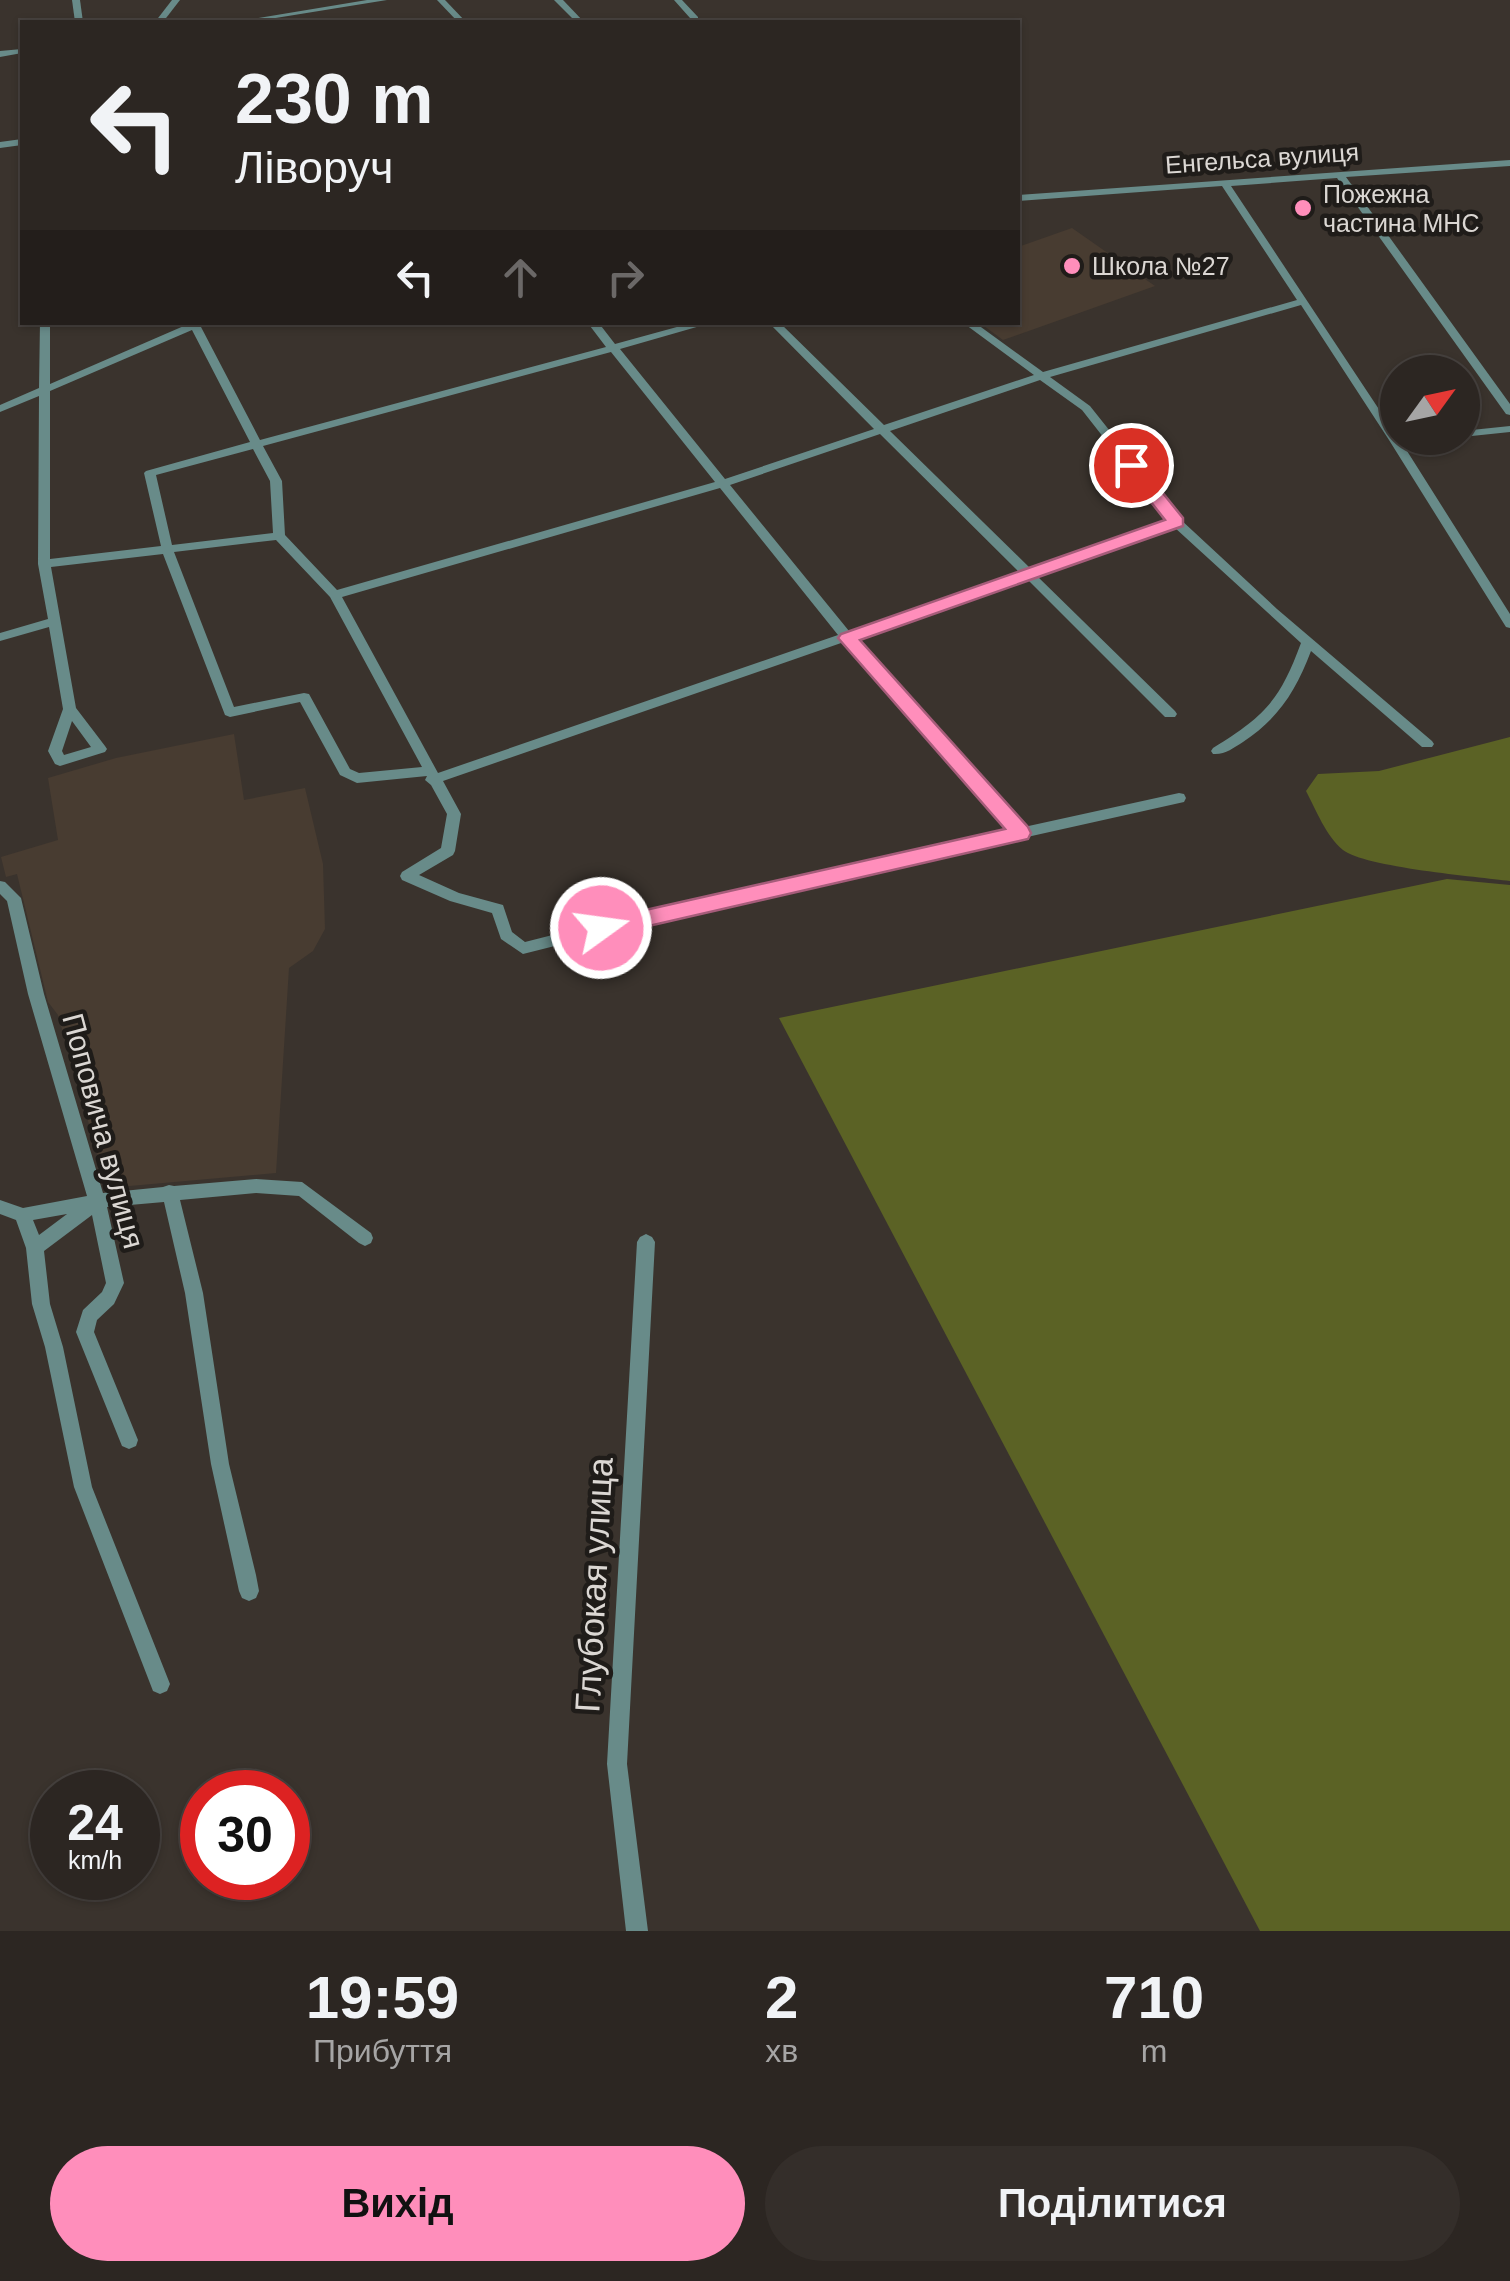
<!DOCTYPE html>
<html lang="uk">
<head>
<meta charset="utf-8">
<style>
  :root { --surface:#2c2622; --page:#342e2a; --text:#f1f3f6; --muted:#a6a5a5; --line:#484340; --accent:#ff8ebb }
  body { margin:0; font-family:Arial,sans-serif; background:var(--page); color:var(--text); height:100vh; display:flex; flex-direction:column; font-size:38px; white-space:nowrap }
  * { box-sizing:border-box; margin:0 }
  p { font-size:32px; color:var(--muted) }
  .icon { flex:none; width:55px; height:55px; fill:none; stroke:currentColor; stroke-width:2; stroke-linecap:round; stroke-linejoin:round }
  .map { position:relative; height:1931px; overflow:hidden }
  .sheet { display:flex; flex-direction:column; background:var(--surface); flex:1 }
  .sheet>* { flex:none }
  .guide { position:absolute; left:20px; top:20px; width:1000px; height:305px; border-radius:0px; box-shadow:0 2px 8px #0004,0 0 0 2px var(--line); background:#2c2622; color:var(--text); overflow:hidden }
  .needle { width:65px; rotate:57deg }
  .controls { position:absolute; left:1380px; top:355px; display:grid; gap:20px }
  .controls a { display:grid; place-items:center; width:100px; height:100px; border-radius:50%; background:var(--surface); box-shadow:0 2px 8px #0004,0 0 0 2px var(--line); font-size:50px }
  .speed { position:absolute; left:30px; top:1770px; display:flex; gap:20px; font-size:50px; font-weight:700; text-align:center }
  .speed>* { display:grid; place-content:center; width:130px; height:130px; border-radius:50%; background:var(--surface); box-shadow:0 2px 8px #0004,0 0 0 2px var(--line); line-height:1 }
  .speed small { font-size:25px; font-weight:400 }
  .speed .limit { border:15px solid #d22; background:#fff; color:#111 }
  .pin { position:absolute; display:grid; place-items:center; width:85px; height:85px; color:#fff; margin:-42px; border:5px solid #fff; border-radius:50%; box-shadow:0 2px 10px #0007 }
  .me { position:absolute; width:110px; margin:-55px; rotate:76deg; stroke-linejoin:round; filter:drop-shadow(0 0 8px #0008) }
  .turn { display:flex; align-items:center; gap:35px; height:210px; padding:0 50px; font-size:45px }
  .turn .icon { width:130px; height:130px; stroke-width:2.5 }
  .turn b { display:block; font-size:70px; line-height:85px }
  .lanes { display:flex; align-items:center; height:95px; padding:0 50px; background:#0003; justify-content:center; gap:50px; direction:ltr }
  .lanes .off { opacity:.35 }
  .eta { display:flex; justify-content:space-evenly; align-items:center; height:170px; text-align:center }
  .eta b { font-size:60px; font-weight:700; line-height:70px }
  .primary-button { display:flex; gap:20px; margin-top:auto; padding:20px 50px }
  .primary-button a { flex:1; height:115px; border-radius:60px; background:var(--accent); color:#111; font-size:40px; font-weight:700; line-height:115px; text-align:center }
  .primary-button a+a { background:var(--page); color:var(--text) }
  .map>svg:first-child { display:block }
</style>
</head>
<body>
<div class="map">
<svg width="1510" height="1931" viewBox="0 0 1510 1931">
  <rect width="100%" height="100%" fill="#3a332d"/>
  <!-- built -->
  <g fill="#483c31">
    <polygon points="1072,228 1155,286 1003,340 980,323 1018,322 1018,247"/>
    <polygon points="234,734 244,800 305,788 323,864 325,929 313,951 289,968 276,1173 107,1188 58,1015 48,1002 17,874 6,877 1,857 58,840 48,778 116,758"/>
  </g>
  <!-- green -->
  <g fill="#5b6225">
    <path d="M 1510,737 L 1510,881 C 1478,877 1364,867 1343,850 C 1326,836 1316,810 1306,791 L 1318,774 L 1379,771 Z"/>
    <polygon points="1447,879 1510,885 1510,1931 1260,1931 779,1018"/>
  </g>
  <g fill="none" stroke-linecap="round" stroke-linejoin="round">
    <!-- minor -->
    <g fill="#688b89" fill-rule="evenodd">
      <polygon points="72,0 80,0 83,22 75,22"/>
      <polygon points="172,0 180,0 163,22 155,22"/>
      <polygon points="367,0 387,0 251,22 234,22"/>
      <polygon points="437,0 445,0 466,22 458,22"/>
      <polygon points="554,0 563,0 584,22 576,22"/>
      <polygon points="674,0 682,0 698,17 698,21 680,22 690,18"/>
      <polygon points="22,49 22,53 0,57 0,51"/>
      <polygon points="22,139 22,145 0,148 0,142"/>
      <path d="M 1510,160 L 1510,166 L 1346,177 L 1510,404 L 1510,415 L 1506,414 L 1337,178 L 1231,186 L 1398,438 L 1425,438 L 1419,441 L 1402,443 L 1510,614 L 1510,628 L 1506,627 L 1389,440 L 1301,305 L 1050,377 L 1090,406 L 1180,519 L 1277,609 L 1432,741 L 1434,744 L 1432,747 L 1422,747 L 1311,651 C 1296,691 1278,719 1243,742 C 1233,748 1225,755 1213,754 L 1211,751 L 1213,748 C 1265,716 1280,700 1301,643 L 1174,527 L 1036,575 L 1175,711 L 1177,714 L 1175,717 L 1165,717 L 1026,578 L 855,638 L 1024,827 L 1179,793 L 1184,794 L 1186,798 L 1184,802 L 678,915 L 523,954 L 501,939 L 492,913 L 450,901 L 402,880 L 400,876 L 402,872 L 441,848 L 447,814 L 431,785 L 425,780 L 427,776 L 357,783 L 340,775 L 300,702 L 230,717 L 225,715 L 163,554 L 51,567 L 76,708 L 105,746 L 107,749 L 105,752 L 60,766 L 55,764 L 48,751 L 63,709 L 49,627 L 0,641 L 0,633 L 48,619 L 38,564 L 39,396 L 0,412 L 0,405 L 39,388 L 40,322 L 50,322 L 50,384 L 193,322 L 208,322 L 201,327 L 260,440 L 606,347 L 587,322 L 598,322 L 615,344 L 695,322 L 714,322 L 620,349 L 725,479 L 874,429 L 768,322 L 779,322 L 884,425 L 1034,375 L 962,322 L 974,322 L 1043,372 L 1297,300 L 1222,186 L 1018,201 L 1018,195 ZM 192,330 L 250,442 L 146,471 L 144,473 L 161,546 L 50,559 L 50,391 ZM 611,352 L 715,482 L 337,590 L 285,535 L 282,481 L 263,446 ZM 1040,380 L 1082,410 L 1169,521 L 1030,568 L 890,431 ZM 880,434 L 1019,572 L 849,631 L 730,485 ZM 253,449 L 270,481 L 273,533 L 172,545 L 156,475 ZM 720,488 L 838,635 L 438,773 L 342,597 ZM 276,540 L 330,597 L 422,767 L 359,773 L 350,769 L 309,694 L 304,693 L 234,707 L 174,552 ZM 844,642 L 1010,830 L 678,903 L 525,942 L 512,932 L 503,905 L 459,893 L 419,875 L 453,855 L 455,851 L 461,814 L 443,781 ZM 72,721 L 91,747 L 64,755 L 62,751 Z"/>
      <polygon points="1510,426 1510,432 1462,437 1462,431"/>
      <path d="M 0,881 L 5,882 L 21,898 L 44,994 L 103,1193 L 163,1187 L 169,1185 L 174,1186 L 256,1179 L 302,1182 L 371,1233 L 373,1238 L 371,1243 L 365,1246 L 359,1243 L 299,1196 L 256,1193 L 180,1200 L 203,1293 L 229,1464 L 256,1575 L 259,1591 L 256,1598 L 249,1601 L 242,1598 L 239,1591 L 211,1464 L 185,1293 L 164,1202 L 107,1207 L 124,1283 L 114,1304 L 97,1320 L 94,1332 L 138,1440 L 136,1446 L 129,1449 L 122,1446 L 76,1332 L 83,1310 L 102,1292 L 106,1283 L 92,1215 L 44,1251 L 50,1304 L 63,1347 L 92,1487 L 170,1684 L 167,1691 L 160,1694 L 153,1691 L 74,1487 L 45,1347 L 32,1304 L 26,1248 L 16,1220 L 0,1214 L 0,1200 L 23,1208 L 87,1196 L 28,994 L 7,901 L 0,894 ZM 67,1214 L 39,1235 L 33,1220 Z"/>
      <polygon points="646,1234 652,1237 655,1242 627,1764 648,1931 626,1931 607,1764 637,1242 640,1237"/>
    </g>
  </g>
  <!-- route -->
  <polygon fill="#ff8ebb" stroke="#a65c7a" stroke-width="2.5" points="1131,460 1137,461 1183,518 1183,526 860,640 1028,827 1031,833 1028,839 601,937 593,934 590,928 593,922 601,920 1005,829 838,638 841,634 1165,520 1122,465"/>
  <!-- markers -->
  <g fill="#ff8ebb" stroke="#1f1c19" stroke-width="4">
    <circle cx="1303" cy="208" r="10"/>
    <circle cx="1072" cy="266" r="10"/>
  </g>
  <g text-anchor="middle" stroke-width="9" stroke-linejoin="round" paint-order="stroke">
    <!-- far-street labels -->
    <g font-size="25" fill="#dbd7d3" stroke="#1f1c19">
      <text transform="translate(1262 158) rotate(-4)" y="9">Енгельса вулиця</text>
    </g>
    <!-- far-poi labels -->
    <g font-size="25" fill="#dbd7d3" stroke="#1f1c19" text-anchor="start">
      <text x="1323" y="203">Пожежна<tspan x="1323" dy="29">частина МНС</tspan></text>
      <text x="1092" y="275">Школа №27</text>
    </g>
    <!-- street labels -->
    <g font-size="30" fill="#dbd7d3" stroke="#1f1c19">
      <text transform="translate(103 1131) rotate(75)" y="10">Поповича вулиця</text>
    </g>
    <!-- near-street labels -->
    <g font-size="35" fill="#dbd7d3" stroke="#1f1c19">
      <text transform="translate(594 1585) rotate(-87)" y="12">Глубокая улица</text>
    </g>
  </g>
</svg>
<div class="controls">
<a><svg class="needle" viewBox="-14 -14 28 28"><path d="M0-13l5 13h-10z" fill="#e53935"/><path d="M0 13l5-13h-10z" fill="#a6a5a5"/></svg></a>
</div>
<div class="speed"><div>24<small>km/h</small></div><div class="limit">30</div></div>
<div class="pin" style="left:1131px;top:465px;background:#d93025"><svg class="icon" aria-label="arrive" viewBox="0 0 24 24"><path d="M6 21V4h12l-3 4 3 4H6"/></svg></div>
<svg class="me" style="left:601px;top:928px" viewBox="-20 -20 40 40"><circle r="17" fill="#ff8ebb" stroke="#fff" stroke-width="3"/><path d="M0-11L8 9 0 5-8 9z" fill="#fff"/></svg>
<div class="guide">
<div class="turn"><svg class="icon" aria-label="left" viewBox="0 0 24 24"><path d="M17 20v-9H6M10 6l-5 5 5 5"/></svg><div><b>230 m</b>Ліворуч</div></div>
<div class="lanes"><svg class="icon" aria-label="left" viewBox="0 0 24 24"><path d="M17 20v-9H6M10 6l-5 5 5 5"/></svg><svg class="icon off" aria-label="ahead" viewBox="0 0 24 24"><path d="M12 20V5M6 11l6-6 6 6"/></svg><svg class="icon off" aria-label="right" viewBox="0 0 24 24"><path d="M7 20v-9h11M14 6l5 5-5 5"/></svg></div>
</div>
</div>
<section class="sheet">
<div class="eta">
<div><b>19:59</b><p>Прибуття</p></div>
<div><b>2</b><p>хв</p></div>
<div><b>710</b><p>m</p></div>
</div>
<div class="primary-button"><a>Вихід</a><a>Поділитися</a></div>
</section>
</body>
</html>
